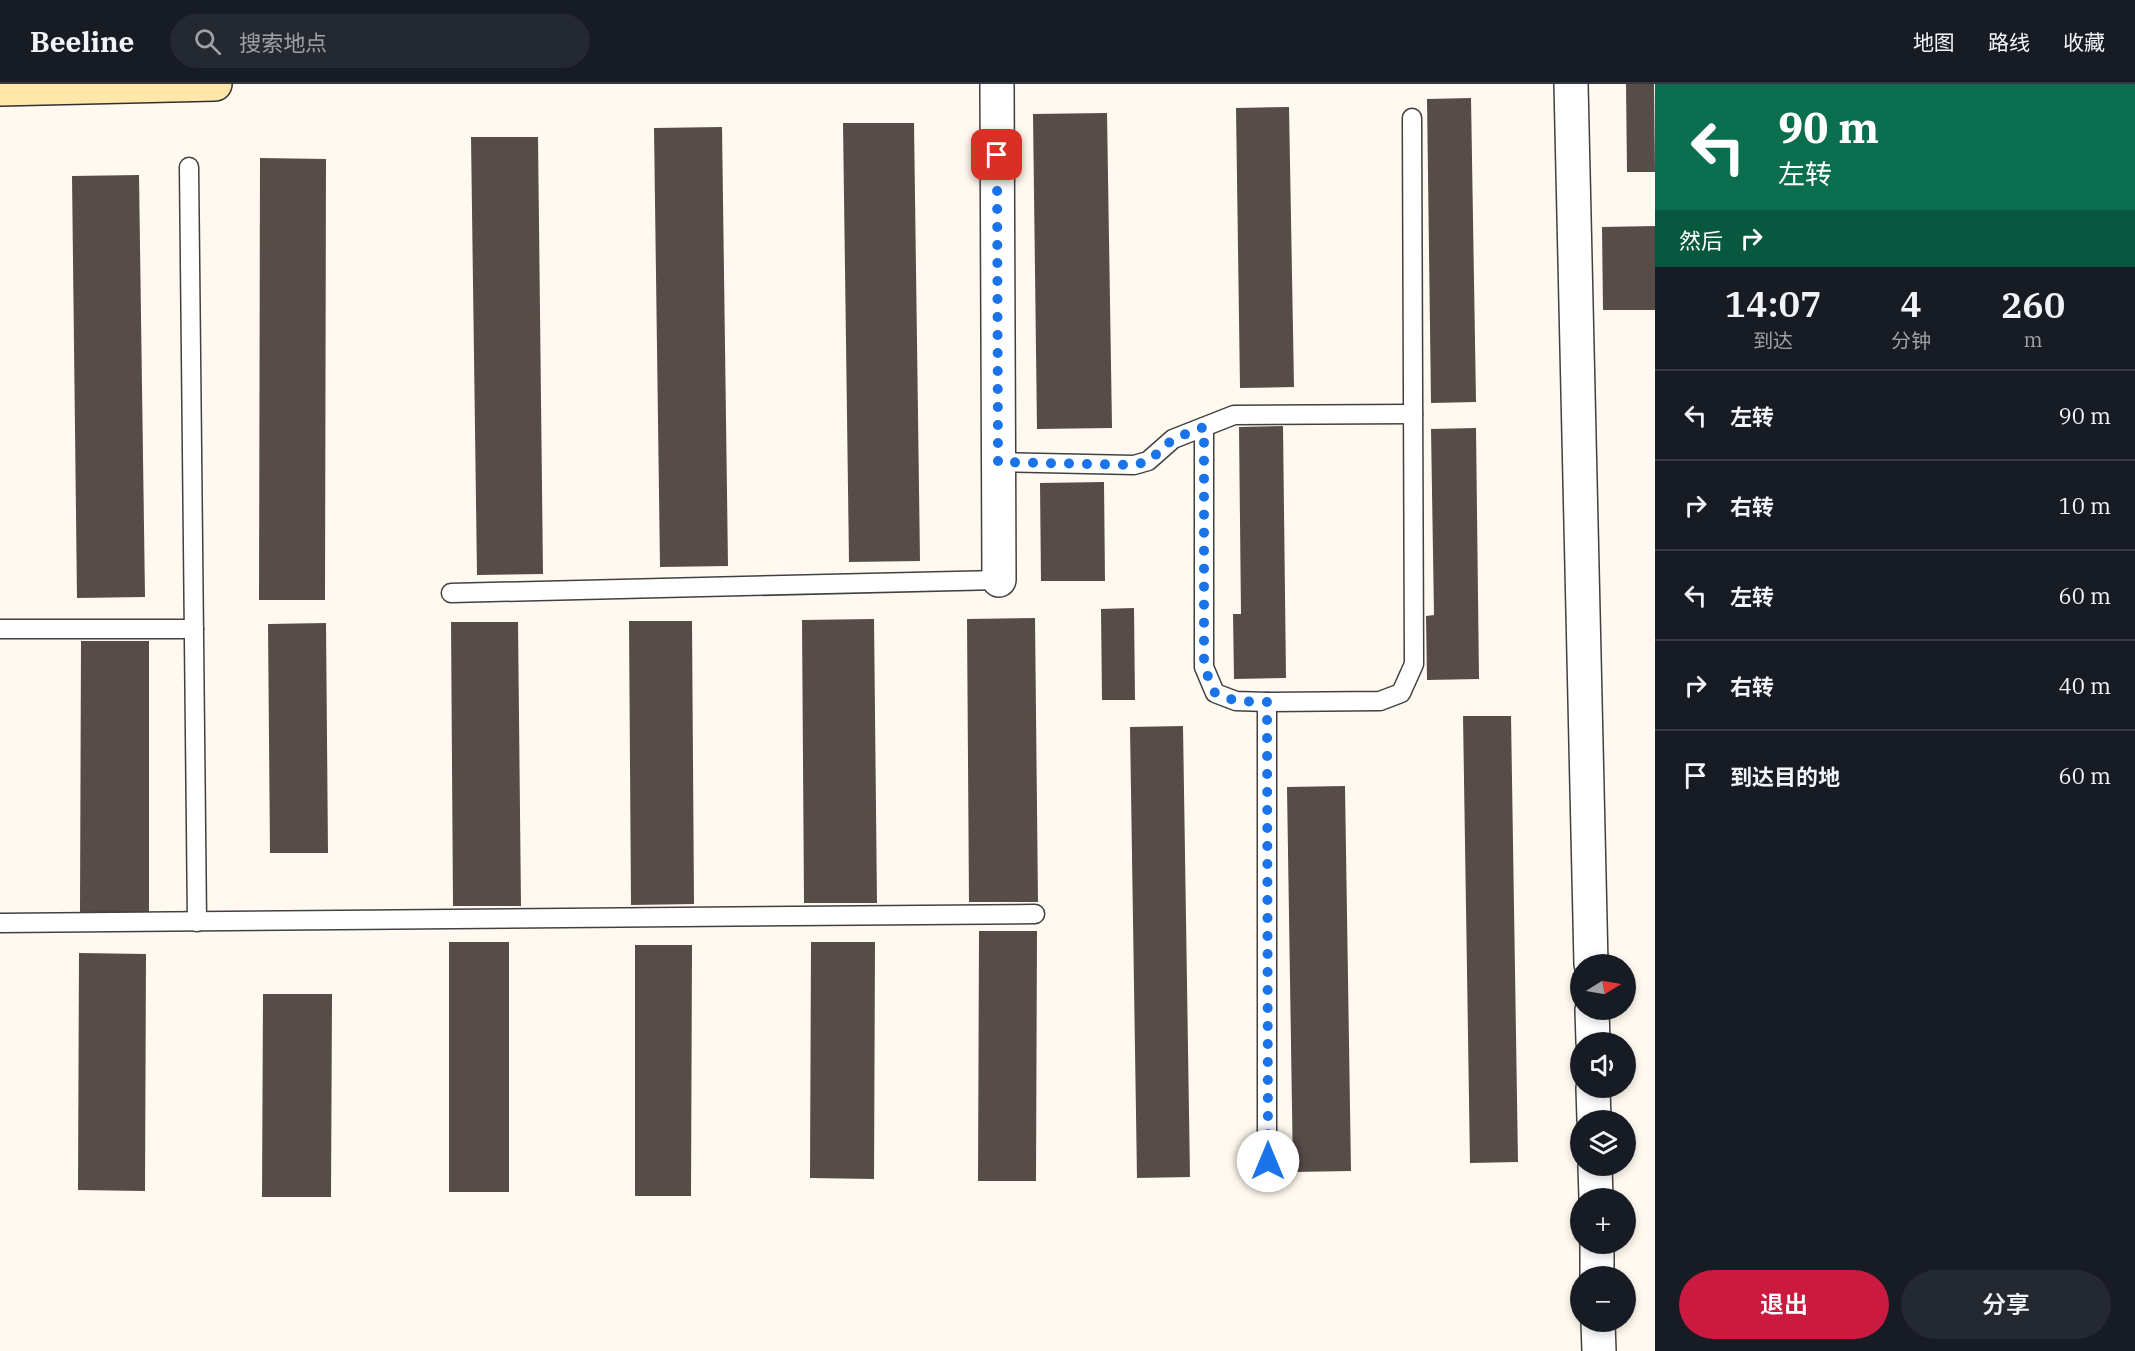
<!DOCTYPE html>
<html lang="zh">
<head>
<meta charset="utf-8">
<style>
  :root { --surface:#171b24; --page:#242831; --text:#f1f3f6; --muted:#9ea1a6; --line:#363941; --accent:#ca1a40 }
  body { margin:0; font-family:"IBM Plex Serif","Noto Sans SC",serif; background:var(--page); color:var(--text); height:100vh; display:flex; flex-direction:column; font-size:22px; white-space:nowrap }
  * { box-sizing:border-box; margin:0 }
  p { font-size:20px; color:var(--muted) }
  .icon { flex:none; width:33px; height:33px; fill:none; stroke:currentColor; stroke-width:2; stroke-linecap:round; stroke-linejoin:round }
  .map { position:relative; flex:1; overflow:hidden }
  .details { display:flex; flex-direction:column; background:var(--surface); width:480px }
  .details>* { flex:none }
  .banner { background:#0b6e4f; color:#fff; overflow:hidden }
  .needle { width:39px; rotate:79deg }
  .buttons { position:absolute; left:1570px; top:870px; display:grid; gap:12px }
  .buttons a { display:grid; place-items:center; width:66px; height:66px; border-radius:50%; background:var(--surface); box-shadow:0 3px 9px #0003; font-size:30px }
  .pin { position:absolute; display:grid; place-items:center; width:51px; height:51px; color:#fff; margin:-26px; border-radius:12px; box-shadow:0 3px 9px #0006 }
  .me { position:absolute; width:66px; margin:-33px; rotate:0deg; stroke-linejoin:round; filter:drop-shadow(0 0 4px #0008) }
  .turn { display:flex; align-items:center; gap:21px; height:126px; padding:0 24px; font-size:27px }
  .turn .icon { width:78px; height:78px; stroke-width:2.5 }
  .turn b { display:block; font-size:42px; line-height:51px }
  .then { display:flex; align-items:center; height:57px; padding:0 24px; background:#0003; gap:12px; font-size:22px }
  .eta { display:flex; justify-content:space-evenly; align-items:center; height:102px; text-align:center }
  .eta b { font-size:36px; font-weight:600; line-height:42px }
  .primary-button { display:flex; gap:12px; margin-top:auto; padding:12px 24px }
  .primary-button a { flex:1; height:69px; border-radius:36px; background:var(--accent); color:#fff; font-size:24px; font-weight:600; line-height:69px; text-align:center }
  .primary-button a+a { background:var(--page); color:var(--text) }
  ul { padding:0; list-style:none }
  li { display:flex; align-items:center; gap:18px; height:90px; padding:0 24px; border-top:2px solid var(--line) }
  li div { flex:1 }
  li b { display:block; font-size:22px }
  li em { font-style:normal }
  header { display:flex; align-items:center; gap:36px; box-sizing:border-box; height:84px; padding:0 30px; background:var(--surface); border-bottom:2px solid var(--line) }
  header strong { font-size:28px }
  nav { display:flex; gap:33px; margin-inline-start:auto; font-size:21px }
  .search { width:420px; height:54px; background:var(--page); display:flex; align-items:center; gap:15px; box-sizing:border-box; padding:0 21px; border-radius:33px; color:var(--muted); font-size:22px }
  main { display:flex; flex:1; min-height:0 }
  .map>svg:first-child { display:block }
</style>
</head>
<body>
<header>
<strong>Beeline</strong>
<div class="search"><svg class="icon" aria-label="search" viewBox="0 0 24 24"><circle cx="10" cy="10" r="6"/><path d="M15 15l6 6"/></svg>搜索地点</div>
<nav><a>地图</a><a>路线</a><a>收藏</a></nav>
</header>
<main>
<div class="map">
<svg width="1655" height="1267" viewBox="0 0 1655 1267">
  <rect width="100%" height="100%" fill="#fff9ef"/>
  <!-- building -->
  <g fill="#584c49">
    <polygon points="1626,0 1654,0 1655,88 1627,88"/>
    <polygon points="1471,14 1476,318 1431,319 1427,15"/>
    <polygon points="1289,23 1294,303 1240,304 1236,24"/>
    <polygon points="1107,29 1112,344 1037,345 1033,30"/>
    <polygon points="843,39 914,39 920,477 849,478"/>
    <polygon points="722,43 728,482 660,483 654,44"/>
    <polygon points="471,53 538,53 543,490 477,491"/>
    <polygon points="260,74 326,75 325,516 259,516"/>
    <polygon points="139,91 145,513 77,514 72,92"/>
    <polygon points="1655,142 1655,226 1603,226 1602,143"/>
    <polygon points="1283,342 1286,594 1234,595 1233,530 1241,530 1239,343"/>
    <polygon points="1476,344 1479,595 1427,596 1426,532 1434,531 1431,345"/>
    <polygon points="1104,398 1105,497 1041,497 1040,399"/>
    <polygon points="1134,524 1135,616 1102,616 1101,525"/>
    <polygon points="1035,534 1038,818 969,818 967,535"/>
    <polygon points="874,535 877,819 804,819 802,536"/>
    <polygon points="629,537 692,537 694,820 631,821"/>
    <polygon points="451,538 518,538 521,822 453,822"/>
    <polygon points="326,539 328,769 270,769 268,540"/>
    <polygon points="81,557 149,557 149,829 80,828"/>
    <polygon points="1463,632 1511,632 1518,1078 1470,1079"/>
    <polygon points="1183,642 1190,1093 1137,1094 1130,643"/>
    <polygon points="1345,702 1351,1087 1293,1088 1287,703"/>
    <polygon points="979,847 1037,847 1036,1097 978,1097"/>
    <rect x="449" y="858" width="60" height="250"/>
    <polygon points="811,858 875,858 874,1095 810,1094"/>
    <polygon points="635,861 692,861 691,1112 635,1112"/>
    <polygon points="79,869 146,870 145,1107 78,1106"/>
    <polygon points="263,910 332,910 331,1113 262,1113"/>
  </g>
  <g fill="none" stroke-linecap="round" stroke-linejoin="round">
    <!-- lane casing -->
    <g stroke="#414141" stroke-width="21">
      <g id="lane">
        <polyline points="189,83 197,838"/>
        <polyline points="1204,343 1204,583 1215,609 1236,617 1267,618 1380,617 1401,609 1414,580 1412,34"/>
        <polyline points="998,378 1134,381 1148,377 1173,355 1234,331 1413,330"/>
        <polyline points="451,509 999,496"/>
        <polyline points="0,545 194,545"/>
        <polyline points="1267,618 1267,1077"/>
        <polyline points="0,839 1035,830"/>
      </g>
    </g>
    <!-- street casing -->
    <g stroke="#414141" stroke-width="36">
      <g id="street">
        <polyline points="997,0 999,496"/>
        <polyline points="1571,0 1591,880"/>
        <polyline points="1592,926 1593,958"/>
        <polyline points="1593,1004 1594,1036"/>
        <polyline points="1595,1082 1596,1114"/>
        <polyline points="1597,1160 1597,1192"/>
        <polyline points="1598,1238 1599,1267"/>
      </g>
    </g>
    <!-- secondary casing -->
    <g stroke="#303030" stroke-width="36">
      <polyline id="secondary" points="0,5 215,0"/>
    </g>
    <!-- lane -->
    <use href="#lane" stroke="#fff" stroke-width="18"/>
    <!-- street -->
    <use href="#street" stroke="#fff" stroke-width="33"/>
    <!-- secondary -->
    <use href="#secondary" stroke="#ffe7aa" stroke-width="33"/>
  </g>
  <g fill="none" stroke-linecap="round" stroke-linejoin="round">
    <!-- route -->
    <polyline stroke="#1a73e8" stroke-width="10" stroke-dasharray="0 18" points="997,71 998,378 1134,381 1149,377 1173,355 1204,343 1204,583 1215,609 1236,617 1267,618 1268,1077"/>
  </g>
</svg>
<div class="buttons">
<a><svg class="needle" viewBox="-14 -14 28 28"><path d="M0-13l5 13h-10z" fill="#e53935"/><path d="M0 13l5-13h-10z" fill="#9ea1a6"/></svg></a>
<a><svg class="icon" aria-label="sound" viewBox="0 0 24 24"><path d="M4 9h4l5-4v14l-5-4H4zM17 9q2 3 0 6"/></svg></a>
<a><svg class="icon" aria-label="layers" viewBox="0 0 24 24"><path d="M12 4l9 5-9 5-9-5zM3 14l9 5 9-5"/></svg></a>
<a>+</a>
<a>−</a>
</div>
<div class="pin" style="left:997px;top:71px;background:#d93025"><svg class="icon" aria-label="arrive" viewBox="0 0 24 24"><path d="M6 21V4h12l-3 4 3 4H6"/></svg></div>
<svg class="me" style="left:1268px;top:1077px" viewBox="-20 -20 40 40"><circle r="19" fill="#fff"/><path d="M0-13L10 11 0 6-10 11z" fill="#1a73e8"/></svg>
</div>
<section class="details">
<div class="banner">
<div class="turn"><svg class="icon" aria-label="left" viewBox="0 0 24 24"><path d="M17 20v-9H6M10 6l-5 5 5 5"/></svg><div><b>90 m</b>左转</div></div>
<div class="then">然后<svg class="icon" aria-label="right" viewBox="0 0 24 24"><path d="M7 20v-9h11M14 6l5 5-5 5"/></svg></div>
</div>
<div class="eta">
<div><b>14:07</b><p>到达</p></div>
<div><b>4</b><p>分钟</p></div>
<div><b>260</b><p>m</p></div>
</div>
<ul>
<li><svg class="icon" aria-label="left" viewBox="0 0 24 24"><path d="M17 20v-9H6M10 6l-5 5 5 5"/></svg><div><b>左转</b></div><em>90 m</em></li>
<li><svg class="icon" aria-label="right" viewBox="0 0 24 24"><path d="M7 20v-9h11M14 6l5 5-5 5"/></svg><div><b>右转</b></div><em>10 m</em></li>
<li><svg class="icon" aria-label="left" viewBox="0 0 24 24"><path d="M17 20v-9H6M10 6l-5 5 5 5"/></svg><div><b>左转</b></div><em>60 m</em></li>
<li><svg class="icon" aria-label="right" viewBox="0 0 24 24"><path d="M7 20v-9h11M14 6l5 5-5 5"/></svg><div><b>右转</b></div><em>40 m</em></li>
<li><svg class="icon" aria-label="arrive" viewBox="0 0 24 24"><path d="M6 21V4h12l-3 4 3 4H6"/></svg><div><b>到达目的地</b></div><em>60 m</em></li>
</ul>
<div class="primary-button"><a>退出</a><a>分享</a></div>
</section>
</main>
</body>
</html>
